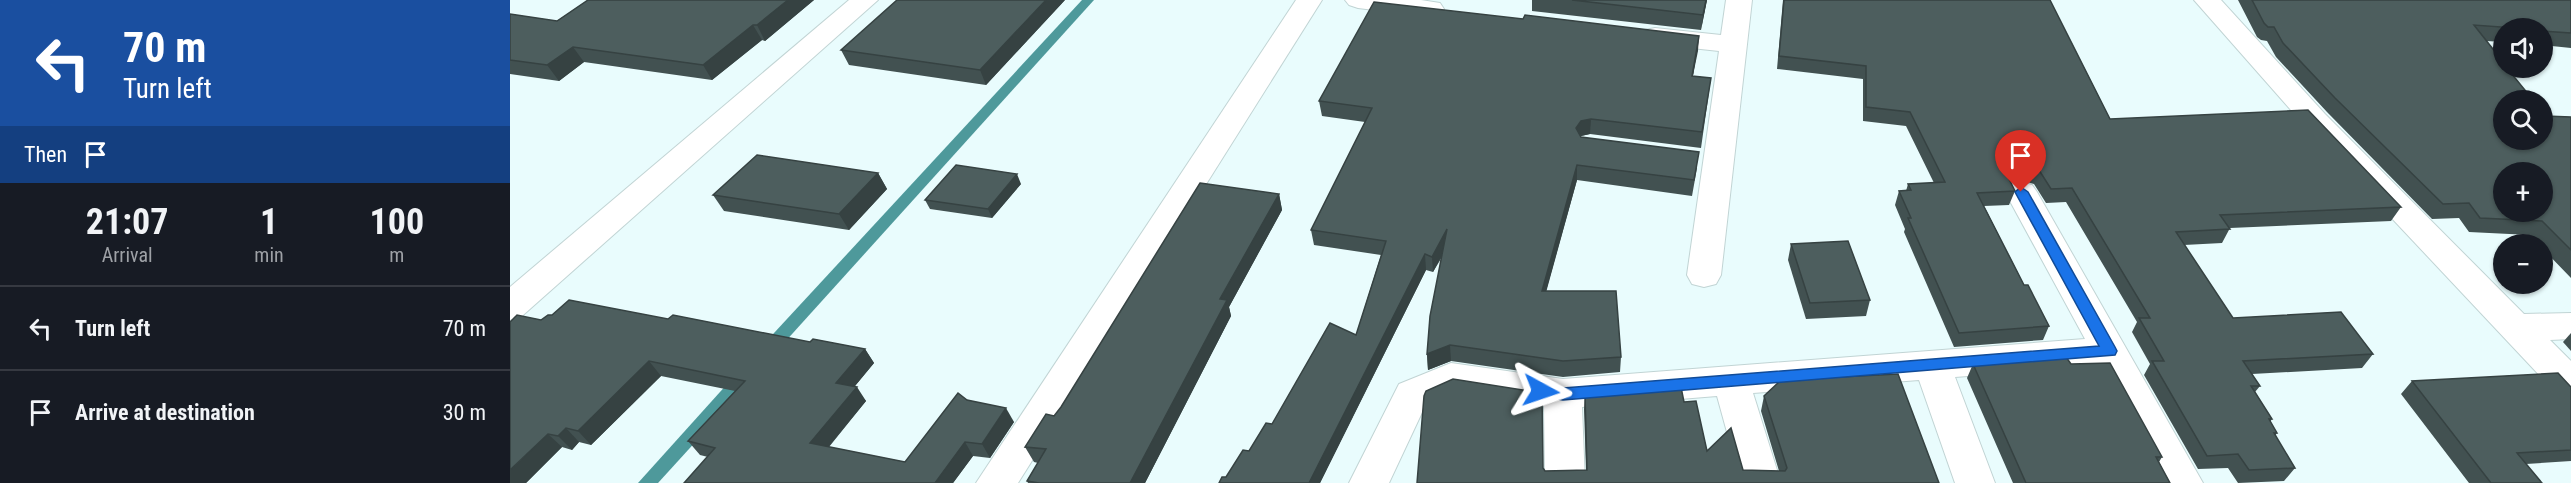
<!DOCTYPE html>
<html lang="en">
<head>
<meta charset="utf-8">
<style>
  :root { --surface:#171b24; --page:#20242c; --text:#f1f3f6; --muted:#9ea1a6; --line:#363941 }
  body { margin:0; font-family:"Roboto Condensed",sans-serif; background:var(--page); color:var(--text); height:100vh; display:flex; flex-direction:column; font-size:22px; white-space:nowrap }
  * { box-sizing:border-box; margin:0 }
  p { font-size:20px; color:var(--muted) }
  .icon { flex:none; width:33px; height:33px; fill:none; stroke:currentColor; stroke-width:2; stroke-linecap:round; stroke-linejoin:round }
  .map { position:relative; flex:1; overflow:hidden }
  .drawer { display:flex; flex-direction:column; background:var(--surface); width:510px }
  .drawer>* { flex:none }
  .banner { background:#1a4fa0; color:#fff; overflow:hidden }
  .tools { position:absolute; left:1983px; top:18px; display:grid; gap:12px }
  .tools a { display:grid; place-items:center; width:60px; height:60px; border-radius:50%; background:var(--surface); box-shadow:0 2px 4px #0004; font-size:30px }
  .pin { position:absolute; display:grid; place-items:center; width:51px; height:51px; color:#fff; margin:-62px -26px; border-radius:50% 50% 50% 0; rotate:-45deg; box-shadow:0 0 6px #0007 }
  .pin .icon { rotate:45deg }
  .me { position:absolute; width:66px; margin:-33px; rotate:95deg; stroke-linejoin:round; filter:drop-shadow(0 0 4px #0008) }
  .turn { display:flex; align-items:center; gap:21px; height:126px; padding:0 24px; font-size:27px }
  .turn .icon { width:78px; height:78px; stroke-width:2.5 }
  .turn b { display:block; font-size:42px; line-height:51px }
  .then { display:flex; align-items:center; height:57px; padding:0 24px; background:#0003; gap:12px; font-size:22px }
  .eta { display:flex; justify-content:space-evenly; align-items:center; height:102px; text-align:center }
  .eta b { font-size:36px; font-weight:700; line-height:42px }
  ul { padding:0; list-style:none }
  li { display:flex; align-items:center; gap:18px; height:84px; padding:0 24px; border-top:2px solid var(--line) }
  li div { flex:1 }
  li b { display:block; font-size:22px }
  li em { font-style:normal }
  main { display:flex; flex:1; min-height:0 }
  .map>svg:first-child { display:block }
</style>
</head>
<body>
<main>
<section class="drawer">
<div class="banner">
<div class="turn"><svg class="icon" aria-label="left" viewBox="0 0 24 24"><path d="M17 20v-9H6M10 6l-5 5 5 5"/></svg><div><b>70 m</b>Turn left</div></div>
<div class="then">Then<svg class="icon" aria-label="arrive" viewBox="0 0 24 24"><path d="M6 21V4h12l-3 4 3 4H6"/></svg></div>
</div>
<div class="eta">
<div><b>21:07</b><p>Arrival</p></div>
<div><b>1</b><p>min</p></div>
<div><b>100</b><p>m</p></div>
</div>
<ul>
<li><svg class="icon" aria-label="left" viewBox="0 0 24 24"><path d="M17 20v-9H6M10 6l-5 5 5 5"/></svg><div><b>Turn left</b></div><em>70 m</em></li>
<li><svg class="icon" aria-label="arrive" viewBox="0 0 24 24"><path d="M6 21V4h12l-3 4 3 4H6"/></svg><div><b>Arrive at destination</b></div><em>30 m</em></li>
</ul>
</section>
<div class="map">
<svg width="2061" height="483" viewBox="0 0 2061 483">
  <rect width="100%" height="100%" fill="#e9fcfd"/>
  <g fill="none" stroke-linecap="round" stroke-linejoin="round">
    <!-- stream -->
    <g fill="#4e999b" fill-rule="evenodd">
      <polygon points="572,0 584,0 264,354 258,356 252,354 250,350 252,346"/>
      <polygon points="234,370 240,372 242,377 240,382 148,483 128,483 228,372"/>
    </g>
    <!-- street casing -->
    <g stroke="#c1d4d4" stroke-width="2">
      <g id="street">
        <polygon points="339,0 368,0 12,316 0,320 0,287"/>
        <polygon points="786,0 812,0 508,483 466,483"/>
        <polygon points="835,0 911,0 930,3 934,9 930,15 921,17 848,8 839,5"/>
        <polygon points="1216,0 1242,0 1211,275 1206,284 1194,287 1182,284 1177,275 1209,51 1145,44 1135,42 1132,36 1135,30 1145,28 1211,35"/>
        <polygon points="1684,0 1711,0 1815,114 2014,314 2061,313 2061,339 2040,340 2061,361 2061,400 2048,395 1795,126"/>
        <polygon points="1511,182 1522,185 1527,192 1693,483 1652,483 1589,366 1445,377 1485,483 1445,483 1409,380 1243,393 1271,483 1231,483 1207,396 1072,407 1075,483 1035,483 1034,406 944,392 916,404 879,483 839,483 889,384 941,363 1053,379 1575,339 1495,192 1500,185"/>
      </g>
    </g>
    <!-- street -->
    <use href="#street" fill="#fff" fill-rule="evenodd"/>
  </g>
  <!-- wall -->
  <g fill="#425151">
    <polygon points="78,0 304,0 255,41 252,40 202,80 74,62 49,81 0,74 0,14 47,21"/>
    <polygon points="555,0 476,85 339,65 331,50"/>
    <polygon points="1022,0 1197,0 1191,30 1022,11"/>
    <polygon points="1273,0 1540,0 1600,119 1891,207 1881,221 1720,228 1712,243 1674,245 1723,318 1863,354 1852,368 1742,374 1750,386 1745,392 1762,419 1760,422 1767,433 1765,436 1785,468 1774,481 1728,483 1718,468 1688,469 1634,375 1640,364 1622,332 1627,322 1556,202 1536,203 1524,184 1510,180 1501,182 1505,191 1499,205 1474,206 1514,285 1539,326 1533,340 1444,347 1394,232 1395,229 1385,205 1389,191 1396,191 1398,184 1424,183 1396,126 1353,121 1353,79 1267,69"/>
    <polygon points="1728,0 2061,0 2061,48 2032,45 2032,28 1994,28 1994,42 1976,41 2035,116 2061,117 2061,278 2032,248 2032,244 2029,244 2020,235 1959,232 1949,218 1922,219 1817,112 1766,57 1757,41 1751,40 1747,37"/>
    <polygon points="1013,19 1189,36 1183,76 1201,78 1191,148 1080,134 1071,136 1071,137 1187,168 1182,196 1067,180 1036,291 1111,357 1110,372 1053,377 941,361 918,370 917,354 932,257 923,272 916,270 810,483 709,483 716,477 762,424 846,335 871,255 804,245 801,230 855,122 812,116 809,101"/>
    <polygon points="368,173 377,189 339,230 214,211 203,195"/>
    <polygon points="511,184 482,218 420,209 415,200"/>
    <polygon points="769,194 772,210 719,307 721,316 635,483 518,483 517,481 528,463 524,462 515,447"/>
    <polygon points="1281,244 1360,300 1356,316 1296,319 1278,260"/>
    <polygon points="158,319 300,342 355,349 364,363 344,387 356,401 319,447 395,462 457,400 504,422 480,458 463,456 443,483 174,483 198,457 190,455 178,441 225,391 151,376 81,445 69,442 62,450 52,447 16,483 31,320"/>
    <polygon points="2061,333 2061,351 2053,342"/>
    <polygon points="1463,364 1561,364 1652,457 1649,462 1660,483 1503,483 1457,378"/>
    <polygon points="1902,381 2061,387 2061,461 2016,464 2032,483 1959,483 1891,394"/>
    <polygon points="1075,394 1174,402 1197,451 1233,470 1269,471 1251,411 1254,396 1429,483 907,483 1033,468 1035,471 1076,470 1074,409"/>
  </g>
  <!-- shaded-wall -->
  <g fill="#364242">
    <polygon points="278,0 304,0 255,41 247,25"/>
    <polygon points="536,0 555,0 476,85 470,70"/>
    <polygon points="1196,0 1197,0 1191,30 1193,15"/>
    <polygon points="243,25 252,40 202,80 193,65"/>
    <polygon points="1189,36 1188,51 1180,90 1182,76"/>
    <polygon points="63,47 74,62 49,81 37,65"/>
    <polygon points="1081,119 1080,134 1071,136 1066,128 1071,121"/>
    <polygon points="1067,165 1067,180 1032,307 1032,291"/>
    <polygon points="1516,166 1510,180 1499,183 1498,177 1505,169"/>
    <polygon points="368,173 377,189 339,230 329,214"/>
    <polygon points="507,174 511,184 482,218 478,209"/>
    <polygon points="769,194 772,210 719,307 721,316 635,483 620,483 710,299"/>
    <polygon points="937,229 938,244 923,272 922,257"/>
    <polygon points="915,254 916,270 810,483 799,483"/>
    <polygon points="940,345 941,361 918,370 917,354"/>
    <polygon points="355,349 364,363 336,397 326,383"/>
    <polygon points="139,361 151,376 81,445 68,431"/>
    <polygon points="347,387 356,401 310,457 300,443"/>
    <polygon points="496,408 504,422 480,458 472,444"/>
    <polygon points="56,428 69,442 62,450 48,436"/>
    <polygon points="38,434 52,447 16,483 0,483 0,470"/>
    <polygon points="455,442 463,456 443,483 425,483"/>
  </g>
  <!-- building -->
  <g fill="#4d5e5e" stroke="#364242" stroke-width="1.5" fill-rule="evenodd">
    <polygon points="78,0 278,0 247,25 243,25 193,65 63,47 37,65 0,60 0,14 47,21"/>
    <polygon points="387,0 536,0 470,70 331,50"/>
    <polygon points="1062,0 1196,0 1193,15"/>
    <polygon points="1274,0 1540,0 1600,119 1798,110 1891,207 1710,215 1720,229 1666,232 1723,318 1831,312 1863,354 1733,361 1750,386 1741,386 1762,419 1759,419 1767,433 1764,433 1785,468 1739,470 1728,454 1697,456 1642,361 1654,361 1629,318 1640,318 1562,188 1541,189 1529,170 1516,166 1505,169 1498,177 1505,191 1467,193 1514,285 1518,285 1539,326 1449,333 1398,218 1401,218 1389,191 1401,190 1398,184 1435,182 1400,112 1356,107 1356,66 1269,56"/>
    <path d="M 1742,0 L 2061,0 L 2061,33 L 2032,31 L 2032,28 L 2005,28 L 1964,25 L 1994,63 L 1994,68 L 1997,68 L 2023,100 L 1994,100 L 1994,140 L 2032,140 L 2032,113 L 2035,116 L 2061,117 L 2061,250 L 2032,221 L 1970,218 L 1959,203 L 1933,204 L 1825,98 L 1773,43 L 1764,27 L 1758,27 L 1754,23 ZM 1994,172 L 2032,172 L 2032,212 L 1994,212 Z"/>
    <polygon points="864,2 1013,19 1015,15 1189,36 1182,76 1201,78 1192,132 1081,119 1071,121 1066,128 1071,137 1189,152 1184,180 1067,165 1032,291 1106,291 1111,357 1053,361 940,345 917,354 920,316 937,229 922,257 915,254 799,483 709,483 712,477 716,477 733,450 739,451 756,423 762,424 820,323 846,335 876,241 801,230 862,108 809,101"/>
    <polygon points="247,155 368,173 329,214 203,195"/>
    <polygon points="446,165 507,174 478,209 415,200"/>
    <polygon points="690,183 769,194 710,299 717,300 620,483 529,483 517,481 536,449 515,447 536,414 544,416 551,407"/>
    <polygon points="1338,241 1360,300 1300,303 1281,244"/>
    <polygon points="59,300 158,319 163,315 300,342 303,339 355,349 326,383 347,387 300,443 395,462 448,393 457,400 496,408 472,444 455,442 425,483 174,483 205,448 178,441 235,381 139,361 68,431 56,428 48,436 38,434 0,470 0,322 7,315 31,320 38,315 42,315"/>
    <polygon points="1556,357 1561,364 1600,363 1652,457 1646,457 1660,483 1516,483 1463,364"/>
    <polygon points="2048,373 2061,387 2061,450 2007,453 2032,483 1981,483 1902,381"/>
    <polygon points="1388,374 1429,483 907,483 914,396 916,391 943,379 1032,393 1033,468 1035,471 1077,470 1075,394 1171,387 1174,402 1186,401 1197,451 1221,428 1233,470 1275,471 1277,468 1254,396 1271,380"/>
  </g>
  <!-- route -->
  <polygon fill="#1a73e8" stroke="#114b97" stroke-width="1.5" points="1511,187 1518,192 1605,347 1607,351 1605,355 1053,400 1025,395 1023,391 1025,386 1031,385 1053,388 1589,346 1505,192"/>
</svg>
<div class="tools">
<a><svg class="icon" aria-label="sound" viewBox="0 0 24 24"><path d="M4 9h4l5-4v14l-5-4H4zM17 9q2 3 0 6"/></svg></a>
<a><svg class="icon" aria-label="search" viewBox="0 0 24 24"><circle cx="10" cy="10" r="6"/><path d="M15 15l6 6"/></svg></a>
<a>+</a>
<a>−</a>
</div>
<div class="pin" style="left:1511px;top:192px;background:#d93025"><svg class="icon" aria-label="arrive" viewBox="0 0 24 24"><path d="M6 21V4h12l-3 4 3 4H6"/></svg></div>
<svg class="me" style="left:1031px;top:391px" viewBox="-20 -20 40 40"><path d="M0-17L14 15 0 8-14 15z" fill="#1a73e8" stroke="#fff" stroke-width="4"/></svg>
</div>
</main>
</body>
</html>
